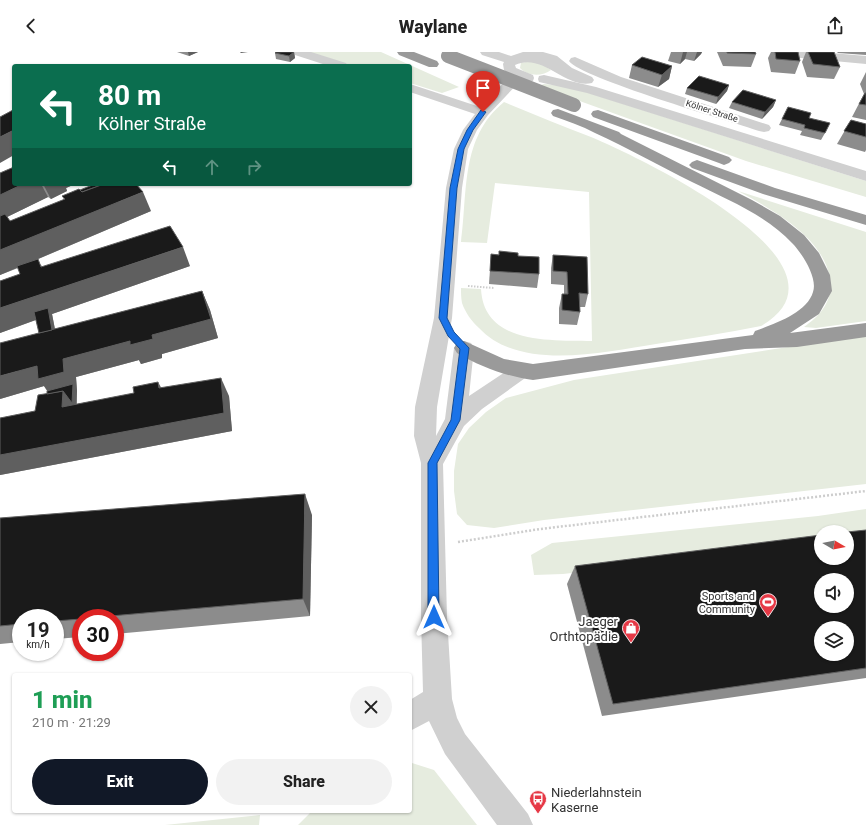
<!DOCTYPE html>
<html lang="en">
<head>
<meta charset="utf-8">
<style>
  :root { --surface:#fff; --page:#f2f2f2; --text:#222; --muted:#767676; --accent:#111827 }
  body { margin:0; font-family:Roboto,sans-serif; background:var(--page); color:var(--text); height:100vh; display:flex; flex-direction:column; font-size:15px; white-space:nowrap }
  * { box-sizing:border-box; margin:0 }
  p { font-size:13px; color:var(--muted) }
  .icon { flex:none; width:22px; height:22px; fill:none; stroke:currentColor; stroke-width:2; stroke-linecap:round; stroke-linejoin:round }
  .map { position:relative; flex:1; overflow:hidden }
  .sheet { position:absolute; left:12px; top:621px; width:400px; height:140px; display:flex; flex-direction:column; background:var(--surface); border-radius:4px; box-shadow:0 1px 3px #0004 }
  .sheet>* { flex:none }
  .banner { position:absolute; left:12px; top:12px; width:400px; height:122px; border-radius:4px; box-shadow:0 1px 3px #0004; background:#0b6e4f; color:#fff; overflow:hidden }
  .needle { width:26px; rotate:100deg }
  .buttons { position:absolute; left:814px; top:473px; display:grid; gap:8px }
  .buttons a { display:grid; place-items:center; width:40px; height:40px; border-radius:50%; background:var(--surface); box-shadow:0 1px 3px #0004; font-size:20px }
  .speed { position:absolute; left:12px; top:557px; display:flex; gap:8px; font-size:20px; font-weight:700; text-align:center }
  .speed>* { display:grid; place-content:center; width:52px; height:52px; border-radius:50%; background:var(--surface); box-shadow:0 1px 3px #0004; line-height:1 }
  .speed small { font-size:10px; font-weight:400 }
  .speed .limit { border:6px solid #d22; background:#fff; color:#111 }
  .pin { position:absolute; display:grid; place-items:center; width:34px; height:34px; color:#fff; margin:-41px -17px; border-radius:50% 50% 50% 0; rotate:-45deg; box-shadow:0 0 4px #0007 }
  .pin .icon { rotate:45deg }
  .me { position:absolute; width:44px; margin:-22px; rotate:0deg; stroke-linejoin:round; filter:drop-shadow(0 0 3px #0008) }
  .turn { display:flex; align-items:center; gap:14px; height:84px; padding:0 20px; font-size:18px }
  .turn .icon { width:52px; height:52px; stroke-width:2.5 }
  .turn b { display:block; font-size:28px; line-height:34px }
  .lanes { display:flex; align-items:center; height:38px; padding:0 20px; background:#0003; justify-content:center; gap:20px; direction:ltr }
  .lanes .off { opacity:.35 }
  .round { display:grid; place-items:center; flex:none; width:42px; height:42px; border-radius:21px; background:var(--page) }
  .overview { display:flex; align-items:center; justify-content:space-between; height:68px; padding:0 20px }
  h1 { font-size:24px; font-weight:800; line-height:30px; color:#1e9e55 }
  .primary-button { display:flex; gap:8px; margin-top:auto; padding:8px 20px }
  .primary-button a { flex:1; height:46px; border-radius:24px; background:var(--accent); color:#fff; font-size:16px; font-weight:800; line-height:46px; text-align:center }
  .primary-button a+a { background:var(--page); color:var(--text) }
  header { display:flex; justify-content:space-between; align-items:center; height:52px; padding:0 20px; background:var(--surface); font-size:18px; font-weight:800 }
  .map>svg:first-child { display:block }
</style>
</head>
<body>
<header><svg class="icon" aria-label="back" viewBox="0 0 24 24"><path d="M15 5l-7 7 7 7"/></svg>Waylane<svg class="icon" aria-label="share" viewBox="0 0 24 24"><path d="M12 15V3M7 8l5-5 5 5M5 13v7h14v-7"/></svg></header>
<div class="map">
<svg width="866" height="773" viewBox="0 0 866 773">
  <rect width="100%" height="100%" fill="#fff"/>
  <!-- green -->
  <g fill="#e6ecdf">
    <polygon points="305,0 381,0 459,35 442,41 410,31 410,14 351,14"/>
    <path d="M 536,8 L 551,18 C 542,25 527,24 520,16 L 521,11 Z"/>
    <polygon points="544,32 567,34 866,129 866,145 746,109 538,34"/>
    <path d="M 504,50 C 533,62 562,74 591,85 C 641,106 866,213 761,274 C 726,281 691,286 656,292 C 604,300 520,320 479,276 C 472,270 465,260 462,251 C 461,246 461,241 461,236 L 481,237 C 484,293 551,288 592,289 L 589,140 L 495,131 L 487,191 L 461,190 C 468,140 460,86 504,50 Z"/>
    <path d="M 738,139 L 866,180 L 866,269 L 816,276 L 804,275 C 821,263 833,249 830,227 C 824,185 771,157 738,139 Z"/>
    <polygon points="866,283 866,432 544,468 494,476 467,473 457,462 454,439 454,419 458,392 469,376 486,360 506,346 574,328"/>
    <polygon points="866,457 866,487 847,480 821,480 821,492 563,522 534,523 531,503 552,491 818,464"/>
    <polygon points="412,711 434,718 477,773 298,773 312,759 410,759 410,712"/>
    <polygon points="260,763 259,773 165,773"/>
  </g>
  <g fill="none" stroke-linecap="round" stroke-linejoin="round">
    <!-- path-far1 -->
    <polyline stroke="#cdcdcd" stroke-width="2" stroke-dasharray="1.5 1.5" stroke-linecap="butt" points="468,234 494,236"/>
    <!-- path -->
    <polyline stroke="#cdcdcd" stroke-width="2.5" stroke-dasharray="2 2" stroke-linecap="butt" points="458,490 540,477 866,439"/>
    <!-- minor -->
    <g fill="#d0d0d0" fill-rule="evenodd">
      <polygon points="293,0 311,0 346,11 348,14 329,14 295,3"/>
      <path d="M 480,0 L 499,0 L 511,4 L 523,0 L 543,0 L 557,4 L 572,16 L 592,25 L 594,28 L 592,31 C 565,37 543,0 515,13 L 516,16 L 533,23 L 534,26 L 533,29 L 528,30 L 521,28 L 488,63 L 477,78 L 468,97 L 462,136 L 452,266 L 437,355 L 436,384 L 445,367 L 454,296 L 457,291 L 464,289 L 471,291 L 474,296 L 469,344 L 514,314 L 521,311 L 528,314 L 531,319 L 528,324 L 482,357 L 464,374 L 443,412 L 447,565 L 452,647 L 457,666 L 465,682 L 528,762 L 533,773 L 497,773 L 445,702 L 429,669 L 410,679 L 410,648 L 423,640 L 421,565 L 421,411 L 414,384 L 415,355 L 434,266 L 446,136 L 454,97 L 463,78 L 475,62 L 410,40 L 410,32 L 480,55 L 510,24 L 504,18 L 503,12 L 504,10 L 482,3 Z"/>
      <polygon points="774,0 820,0 866,4 866,12 780,4 776,3"/>
      <path d="M 575,5 L 621,25 L 769,73 L 771,76 L 769,79 L 764,80 L 759,79 C 730,69 581,26 569,9 L 571,6 Z"/>
      <polygon points="544,23 596,35 866,119 866,129 587,41 539,30 538,27 539,24"/>
    </g>
    <!-- highway -->
    <g fill="#9a9a9a" fill-rule="evenodd">
      <polygon points="397,0 414,0 437,9 439,12 437,15 429,15 399,3"/>
      <path d="M 558,57 L 619,80 L 621,82 L 752,148 L 780,164 L 804,183 L 819,201 L 830,223 L 832,239 L 819,262 L 790,281 L 866,271 L 866,285 L 797,295 L 745,297 L 533,328 C 505,324 481,315 457,301 L 454,296 L 457,291 L 464,289 L 504,307 L 533,312 L 753,283 L 755,279 C 774,272 807,261 813,240 C 818,226 802,201 792,191 C 766,163 726,147 692,130 C 660,114 628,96 595,81 C 582,74 567,69 553,64 L 551,61 L 553,58 Z"/>
      <polygon points="598,58 729,105 732,108 729,111 724,113 719,111 593,65 591,62 593,59"/>
      <polygon points="697,108 775,136 866,163 866,173 763,142 692,116 689,113 692,110"/>
    </g>
    <!-- highway-bridge -->
    <polyline stroke="#9a9a9a" stroke-width="14" points="448,4 574,53"/>
  </g>
  <!-- wall -->
  <g fill="#8c8c8c">
    <polygon points="177,0 198,0 189,4"/>
    <polygon points="294,0 295,6 290,10 276,7 275,1"/>
    <polygon points="671,0 702,0 701,2 694,9 685,7 680,12 668,9"/>
    <polygon points="717,0 755,0 756,2 751,15 723,14"/>
    <polygon points="771,0 798,0 800,9 795,22 771,20 768,6"/>
    <polygon points="806,0 834,0 840,15 834,27 807,25 802,10"/>
    <polygon points="837,0 866,0 866,3 838,1"/>
    <polygon points="632,13 672,14 669,27 658,35 629,26"/>
    <polygon points="866,20 866,68 852,65 864,42 860,32"/>
    <polygon points="729,33 727,39 716,52 685,42 687,36"/>
    <polygon points="776,48 773,55 762,67 729,56 732,50"/>
    <polygon points="809,66 825,81 821,88 800,83 802,79 779,73 782,67"/>
    <polygon points="851,68 866,72 866,98 865,100 837,92"/>
    <polygon points="0,121 14,132 75,132 66,136 67,139 51,147 48,145 7,165 10,169 64,148 62,144 80,138 151,159 36,208 43,215 190,214 52,262 55,277 202,239 210,258 218,286 162,302 162,306 141,312 139,308 76,325 77,339 77,352 162,336 229,344 232,379 0,423 0,366 35,359 47,342 47,339 44,334 0,347 39,281 36,268 0,281 0,229 20,222 18,216 0,223"/>
    <polygon points="491,202 518,204 539,222 537,236 489,232"/>
    <polygon points="553,203 588,242 585,255 580,255 580,260 577,273 559,272 559,256 562,242 564,242 564,233 551,232 551,216"/>
    <polygon points="312,463 310,564 115,582 115,566 81,566 81,585 55,587 55,566 21,566 21,590 0,592 0,466"/>
    <polygon points="866,478 866,626 602,664 567,532 575,514"/>
  </g>
  <!-- shaded-wall -->
  <g fill="#5f5f5f">
    <polygon points="188,0 198,0 189,4"/>
    <polygon points="240,0 248,0 241,1"/>
    <polygon points="294,0 295,6 290,10 289,4"/>
    <polygon points="683,0 687,0 685,7 680,12"/>
    <polygon points="697,0 702,0 701,2 694,9"/>
    <polygon points="672,14 669,27 658,35 662,23"/>
    <polygon points="729,33 727,39 716,52 718,45"/>
    <polygon points="776,48 773,55 762,67 765,60"/>
    <polygon points="14,78 14,103 0,111 0,85"/>
    <polygon points="23,132 41,132 48,145 5,166 0,178 0,143"/>
    <polygon points="43,132 75,132 66,136 67,139 51,147"/>
    <polygon points="143,140 151,159 0,223 0,198"/>
    <polygon points="183,195 190,214 52,262 59,299 42,295 49,263 0,281 0,256"/>
    <polygon points="202,239 210,258 218,286 162,302 162,306 141,312 139,308 76,325 77,339 75,373 52,345 44,334 0,347 0,324 152,283"/>
    <polygon points="221,326 229,344 232,379 0,423 0,403"/>
    <polygon points="158,330 168,348 159,336"/>
    <polygon points="305,442 312,463 310,564 303,547"/>
  </g>
  <!-- building -->
  <g fill="#1a1a1a" stroke="#5f5f5f" fill-rule="evenodd">
    <polygon points="276,0 294,0 289,4 275,1"/>
    <polygon points="727,0 755,0 756,2 727,1"/>
    <polygon points="775,0 798,0 800,9 776,7"/>
    <polygon points="808,0 834,0 840,15 813,12"/>
    <polygon points="642,5 672,14 662,23 632,13"/>
    <polygon points="699,24 729,33 718,45 687,36"/>
    <polygon points="743,38 776,48 765,60 732,50"/>
    <polygon points="865,41 866,41 866,53 859,52"/>
    <polygon points="788,55 811,61 809,66 830,71 825,81 804,76 805,73 782,67"/>
    <polygon points="13,58 14,59 14,78 0,85 0,65"/>
    <polygon points="851,68 866,72 866,85 844,79"/>
    <polygon points="14,115 14,132 23,132 0,143 0,121"/>
    <polygon points="95,132 104,132 82,140 80,138"/>
    <polygon points="104,132 136,132 143,140 0,198 0,164 5,162 10,169 65,147 62,144 79,137 82,140"/>
    <polygon points="170,174 183,195 0,256 0,229 20,222 17,214 38,207 41,215"/>
    <polygon points="499,199 518,201 518,204 539,205 539,222 490,219 491,202 499,203"/>
    <polygon points="553,203 587,205 588,242 579,241 580,260 562,258 562,242 568,242 567,220 553,219"/>
    <polygon points="202,239 211,267 152,283 153,287 130,293 130,289 63,307 64,320 38,327 37,314 0,324 0,291"/>
    <polygon points="48,256 52,278 39,281 34,260"/>
    <polygon points="221,326 224,361 0,403 0,366 35,359 38,343 63,339 62,355 134,341 133,335 158,330 159,336"/>
    <polygon points="73,332 72,351 63,339 47,342 47,339"/>
    <polygon points="305,442 303,547 88,566 81,566 81,567 55,569 55,566 21,566 21,572 0,574 0,466"/>
    <path d="M 866,478 L 866,616 L 613,652 L 575,514 L 821,483 L 821,506 L 847,506 L 847,480 ZM 821,528 L 847,528 L 847,554 L 821,554 ZM 821,576 L 847,576 L 847,602 L 821,602 Z"/>
  </g>
  <!-- route -->
  <polygon fill="#1a73e8" stroke="#114b97" points="481,58 486,60 473,78 464,97 457,136 447,266 454,280 469,296 460,368 437,411 439,565 438,569 434,571 430,569 428,565 428,411 451,368 460,297 448,284 439,266 450,136 458,97 467,78"/>
  <!-- icons -->
  <defs>
    <g id="stadium-pin" transform="scale(0.9)"><path d="M0 17L-7.5 6A9.5 9.5 0 1 1 7.5 6Z" fill="#e63946" stroke="#fff"/><path d="M0-5a6.5 5 0 1 0 0 10a6.5 5 0 1 0 0-10ZM-3.5-1.8h7v3.6h-7Z" fill="#fff"/></g>
    <g id="shop-pin" transform="scale(0.9)"><path d="M0 17L-7.5 6A9.5 9.5 0 1 1 7.5 6Z" fill="#e63946" stroke="#fff"/><path d="M-5-2.5h2.3a2.7 3.5 0 0 1 5.4 0H5L5.5 6h-11ZM-1.5-2.5h3a1.5 2.3 0 0 0-3 0Z" fill="#fff"/></g>
    <g id="bus-pin" transform="scale(0.9)"><path d="M0 17L-7.5 6A9.5 9.5 0 1 1 7.5 6Z" fill="#e63946" stroke="#fff"/><path d="M-5-6H5V4H4V6H2V4H-2V6H-4V4H-5ZM-3.5-4V0h7V-4ZM-3.5 1.2v1.5H-2V1.2ZM2 1.2v1.5H3.5V1.2Z" fill="#fff"/></g>
  </defs>
  <g fill-rule="evenodd">
    <use href="#stadium-pin" x="768" y="550"/>
    <use href="#shop-pin" x="631" y="576"/>
    <use href="#bus-pin" x="538" y="747"/>
  </g>
  <g text-anchor="middle" stroke-width="4" stroke-linejoin="round" paint-order="stroke">
    <!-- far-street labels -->
    <g font-size="9" fill="#333" stroke="#fff">
      <text transform="translate(712 59) rotate(18)" y="3">Kölner Straße</text>
    </g>
    <!-- poi labels -->
    <g font-size="11" fill="#333" stroke="#fff" text-anchor="end">
      <text x="755" y="548">Sports and<tspan x="755" dy="13">Community</tspan></text>
    </g>
    <!-- near-poi labels -->
    <g font-size="13" fill="#333" stroke="#fff" text-anchor="end">
      <text x="618" y="574">Jaeger<tspan x="618" dy="15">Orthtopädie</tspan></text>
      <text x="551" y="745" text-anchor="start">Niederlahnstein<tspan x="551" dy="15">Kaserne</tspan></text>
    </g>
  </g>
</svg>
<div class="buttons">
<a><svg class="needle" viewBox="-14 -14 28 28"><path d="M0-13l5 13h-10z" fill="#e53935"/><path d="M0 13l5-13h-10z" fill="#767676"/></svg></a>
<a><svg class="icon" aria-label="sound" viewBox="0 0 24 24"><path d="M4 9h4l5-4v14l-5-4H4zM17 9q2 3 0 6"/></svg></a>
<a><svg class="icon" aria-label="layers" viewBox="0 0 24 24"><path d="M12 4l9 5-9 5-9-5zM3 14l9 5 9-5"/></svg></a>
</div>
<div class="speed"><div>19<small>km/h</small></div><div class="limit">30</div></div>
<div class="pin" style="left:483px;top:60px;background:#d93025"><svg class="icon" aria-label="arrive" viewBox="0 0 24 24"><path d="M6 21V4h12l-3 4 3 4H6"/></svg></div>
<svg class="me" style="left:434px;top:565px" viewBox="-20 -20 40 40"><path d="M0-17L14 15 0 8-14 15z" fill="#1a73e8" stroke="#fff" stroke-width="4"/></svg>
<div class="banner">
<div class="turn"><svg class="icon" aria-label="left" viewBox="0 0 24 24"><path d="M17 20v-9H6M10 6l-5 5 5 5"/></svg><div><b>80 m</b>Kölner Straße</div></div>
<div class="lanes"><svg class="icon" aria-label="left" viewBox="0 0 24 24"><path d="M17 20v-9H6M10 6l-5 5 5 5"/></svg><svg class="icon off" aria-label="ahead" viewBox="0 0 24 24"><path d="M12 20V5M6 11l6-6 6 6"/></svg><svg class="icon off" aria-label="right" viewBox="0 0 24 24"><path d="M7 20v-9h11M14 6l5 5-5 5"/></svg></div>
</div>
<section class="sheet">
<div class="overview"><div><h1>1 min</h1><p>210 m · 21:29</p></div><a class="round"><svg class="icon" aria-label="close" viewBox="0 0 24 24"><path d="M6 6l12 12M18 6L6 18"/></svg></a></div>
<div class="primary-button"><a>Exit</a><a>Share</a></div>
</section>
</div>
</body>
</html>
